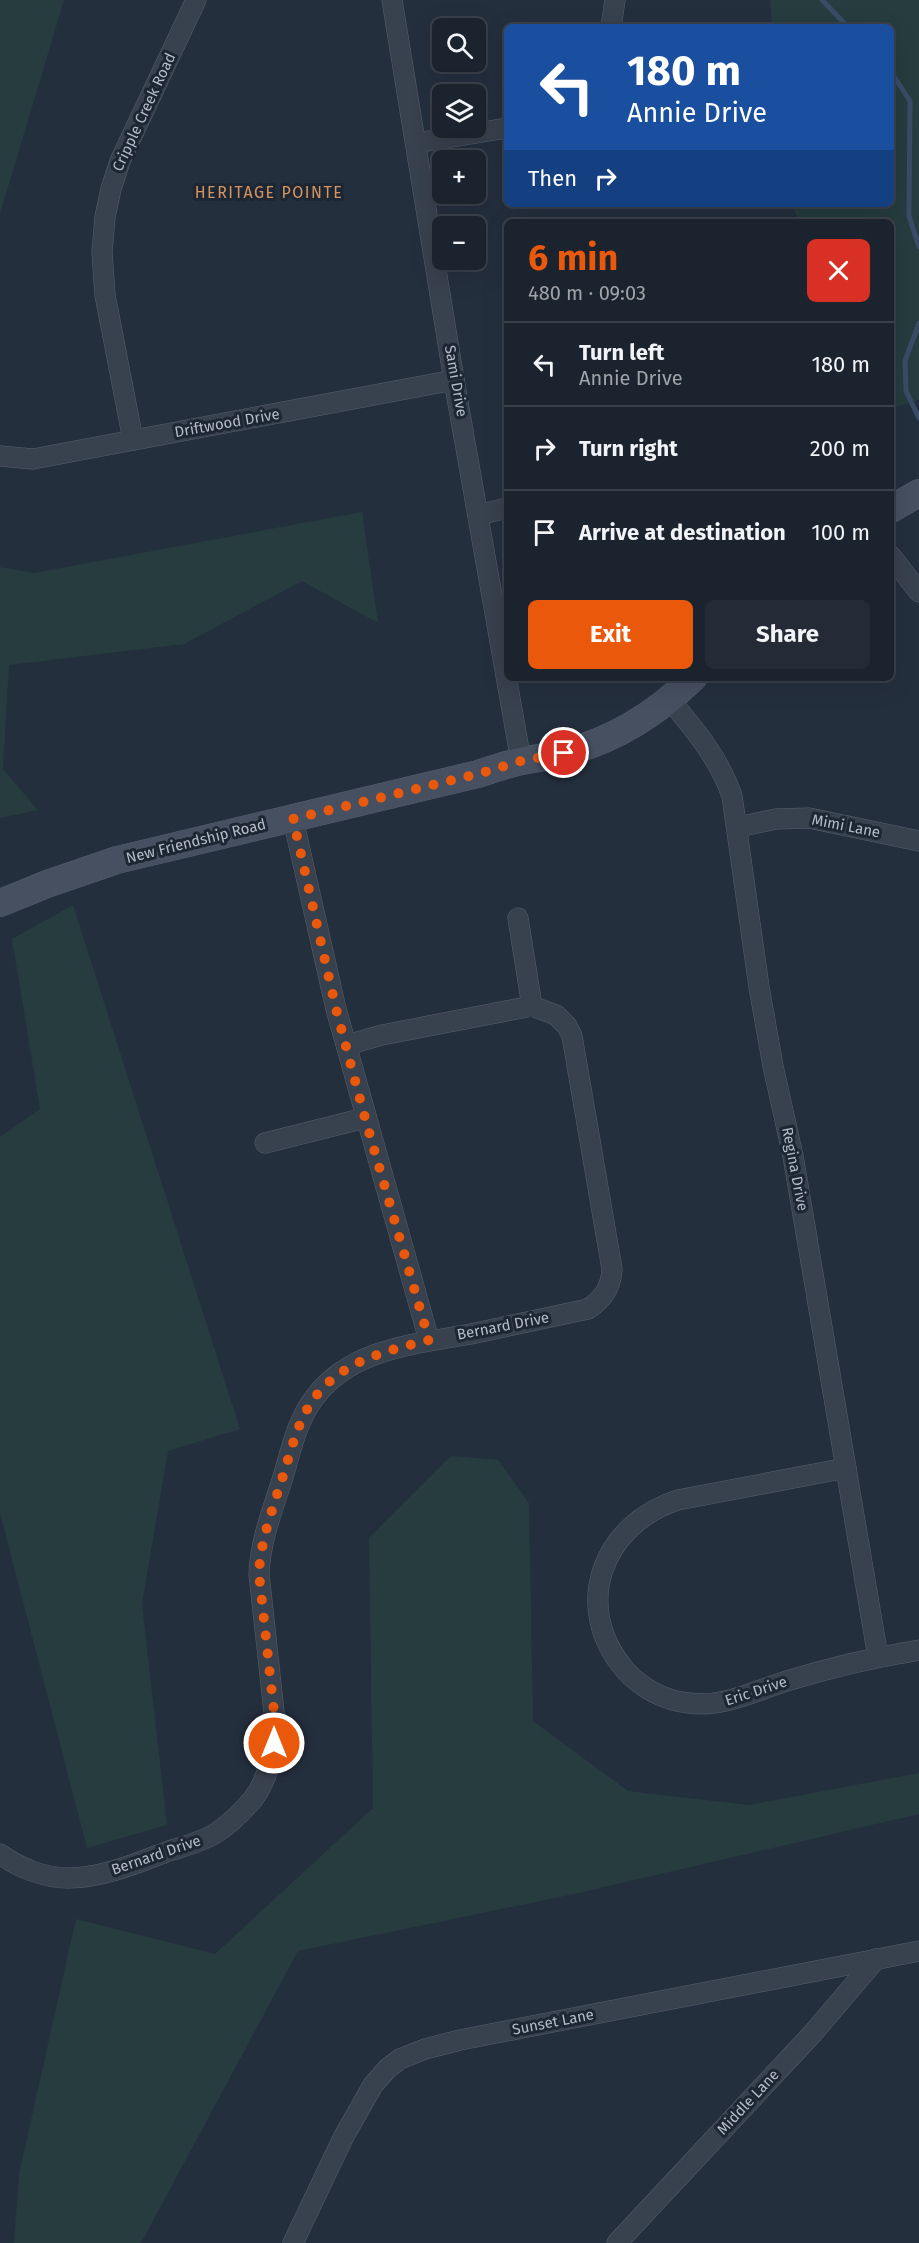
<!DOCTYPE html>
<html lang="en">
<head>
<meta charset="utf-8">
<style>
  :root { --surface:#1b232e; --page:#242b36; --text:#f1f3f6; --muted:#a0a4aa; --line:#39404a; --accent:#ea580c }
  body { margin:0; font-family:"Fira Sans",sans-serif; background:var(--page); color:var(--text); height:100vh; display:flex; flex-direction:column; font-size:22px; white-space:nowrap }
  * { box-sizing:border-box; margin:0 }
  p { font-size:20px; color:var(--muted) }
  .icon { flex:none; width:33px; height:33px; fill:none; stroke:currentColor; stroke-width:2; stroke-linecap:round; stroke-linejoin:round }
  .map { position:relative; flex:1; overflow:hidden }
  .details { position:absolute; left:504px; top:219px; width:390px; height:462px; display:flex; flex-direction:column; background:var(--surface); border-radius:9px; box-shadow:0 6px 24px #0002,0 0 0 2px var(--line) }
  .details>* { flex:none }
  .top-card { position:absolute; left:504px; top:24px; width:390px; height:183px; border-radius:9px; box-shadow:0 6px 24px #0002,0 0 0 2px var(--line); background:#1a4fa0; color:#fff; overflow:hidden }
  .fabs { position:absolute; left:432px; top:18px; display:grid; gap:12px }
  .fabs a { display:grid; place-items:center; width:54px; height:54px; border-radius:9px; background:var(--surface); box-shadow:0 6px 24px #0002,0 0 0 2px var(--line); font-size:30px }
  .pin { position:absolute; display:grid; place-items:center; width:51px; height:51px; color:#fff; margin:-26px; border:3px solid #fff; border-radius:50%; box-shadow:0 2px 6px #0007 }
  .me { position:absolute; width:66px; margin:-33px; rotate:0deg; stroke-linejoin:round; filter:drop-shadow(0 0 4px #0008) }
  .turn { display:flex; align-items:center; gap:21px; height:126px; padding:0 24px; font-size:27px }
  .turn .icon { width:78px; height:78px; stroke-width:2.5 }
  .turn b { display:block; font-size:42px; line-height:51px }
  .then { display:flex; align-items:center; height:57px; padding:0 24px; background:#0003; gap:12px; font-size:22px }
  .round { display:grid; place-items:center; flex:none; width:63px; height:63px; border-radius:9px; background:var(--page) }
  .headline { display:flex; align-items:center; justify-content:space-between; height:102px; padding:0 24px }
  h1 { font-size:36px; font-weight:700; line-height:45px; color:var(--accent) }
  .button { display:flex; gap:12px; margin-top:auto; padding:12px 24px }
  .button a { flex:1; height:69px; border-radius:9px; background:var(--accent); color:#fff; font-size:24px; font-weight:700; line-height:69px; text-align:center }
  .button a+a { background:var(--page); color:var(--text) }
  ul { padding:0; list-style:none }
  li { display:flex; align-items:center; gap:18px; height:84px; padding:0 24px; border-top:2px solid var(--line) }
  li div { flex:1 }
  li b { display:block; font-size:22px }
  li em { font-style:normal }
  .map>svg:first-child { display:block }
</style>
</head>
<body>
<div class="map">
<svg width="919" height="2243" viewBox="0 0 919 2243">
  <rect width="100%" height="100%" fill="#242f3e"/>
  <!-- green -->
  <g fill="#263c3f">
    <polygon points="0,0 64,0 0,214"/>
    <polygon points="770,0 919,0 919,400 896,407 891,383 891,222 799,222 792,204 891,204 891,27 772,27"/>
    <polygon points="362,512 378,623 302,581 184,644 9,665 3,769 38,810 0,818 0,567 34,573"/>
    <polygon points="73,905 240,1429 168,1451 142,1604 167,1825 87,1848 0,1513 0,1137 40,1109 12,939"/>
    <polygon points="451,1456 498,1460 529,1503 533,1721 628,1791 749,1805 919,1773 919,1814 574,1894 298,1951 141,2243 14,2243 19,2174 76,1919 215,1954 373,1808 369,1538"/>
  </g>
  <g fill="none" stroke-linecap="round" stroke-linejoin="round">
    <!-- stream -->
    <g stroke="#394c67" stroke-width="5">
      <polyline points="822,0 848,27"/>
      <polyline points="891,72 910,101 909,216 919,247"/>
      <polyline points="919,323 905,361 906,391 919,418"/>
    </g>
    <!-- street casing -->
    <g stroke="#565f6c" stroke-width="21">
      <g id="street">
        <polyline points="392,0 454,380 521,761"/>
        <polyline points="611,27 615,0"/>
        <polyline points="416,143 507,128"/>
        <polyline points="133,440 105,295 102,252 105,217 111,189 120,161 196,0"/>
        <polyline points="0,456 33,459 454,380"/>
        <polyline points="478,515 507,508"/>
        <polyline points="891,556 919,592"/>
        <path d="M 670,700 C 695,730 719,758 732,796 L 759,987 L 773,1066 L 793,1156 L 878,1657"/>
        <polyline points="293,819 336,1009 429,1340"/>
        <polyline points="738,827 776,819 809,818 919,841"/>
        <polyline points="518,918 532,1006"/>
        <polyline points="265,1143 365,1118"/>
        <path d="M 846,1468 L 678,1500 C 602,1524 571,1607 625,1670 C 641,1688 665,1701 689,1703 C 725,1708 756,1690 790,1680 C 832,1667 876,1657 919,1650"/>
        <path d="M 0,1854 C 19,1868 45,1878 68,1878 C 103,1878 137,1863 169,1851 C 185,1846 202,1842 216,1833 C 230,1824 242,1812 253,1799 C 270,1777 274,1748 275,1721 L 259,1574 C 260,1541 273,1509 283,1477 C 291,1450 297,1420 315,1397 C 352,1348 416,1344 471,1334 C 510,1326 549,1317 588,1309 C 603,1299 611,1288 612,1269 L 572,1036 L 567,1026 L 556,1015 L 532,1006 L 382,1035 L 347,1045"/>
        <polyline points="293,2243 343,2138 373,2085 388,2068 400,2059 425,2049 460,2040 919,1951"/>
        <polyline points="617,2243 813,2033 876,1959"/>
      </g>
    </g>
    <!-- secondary casing -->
    <g stroke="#565f6c" stroke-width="28">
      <g id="secondary">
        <polyline points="891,509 919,493"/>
        <path d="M 0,903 L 47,884 L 117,860 L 478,774 C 493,769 507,764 522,761 C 536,758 550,757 563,753 C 613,741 657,713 693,678"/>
      </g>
    </g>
    <!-- street -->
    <use href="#street" stroke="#38414e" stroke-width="20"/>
    <!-- secondary -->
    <use href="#secondary" stroke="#465061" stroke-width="27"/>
  </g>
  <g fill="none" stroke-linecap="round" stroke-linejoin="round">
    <!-- route -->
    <path stroke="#ea580c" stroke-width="10" stroke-dasharray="0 18" d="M 274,1743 L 275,1721 L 259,1574 C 260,1544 271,1514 280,1485 C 287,1465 292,1443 300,1424 C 324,1366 374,1354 429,1340 L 365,1118 L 336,1009 L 293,819 L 478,774 L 521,761 L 564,753"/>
  </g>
  <g text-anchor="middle" stroke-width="6" stroke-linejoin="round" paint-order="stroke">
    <!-- street labels -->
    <g font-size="15" fill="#b4bcc9" stroke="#1d2633">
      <text transform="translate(144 112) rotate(-65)" y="5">Cripple Creek Road</text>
      <text transform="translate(456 381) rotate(80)" y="5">Sami Drive</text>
      <text transform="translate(227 423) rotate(-10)" y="5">Driftwood Drive</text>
      <text transform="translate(846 826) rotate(11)" y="5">Mimi Lane</text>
      <text transform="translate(196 841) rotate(-14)" y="5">New Friendship Road</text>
      <text transform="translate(795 1169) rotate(79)" y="5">Regina Drive</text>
      <text transform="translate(503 1326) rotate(-11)" y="5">Bernard Drive</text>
      <text transform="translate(756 1691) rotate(-18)" y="5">Eric Drive</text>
      <text transform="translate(156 1855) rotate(-19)" y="5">Bernard Drive</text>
      <text transform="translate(553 2022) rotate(-11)" y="5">Sunset Lane</text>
      <text transform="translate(748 2102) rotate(-47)" y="5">Middle Lane</text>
    </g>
    <!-- neighbourhood labels -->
    <g font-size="16" letter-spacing="1.5" fill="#d59563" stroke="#1d2633">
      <text x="269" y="198">HERITAGE POINTE</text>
    </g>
  </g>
</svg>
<div class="fabs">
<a><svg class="icon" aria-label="search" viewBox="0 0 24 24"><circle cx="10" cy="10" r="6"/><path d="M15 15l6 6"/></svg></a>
<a><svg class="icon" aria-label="layers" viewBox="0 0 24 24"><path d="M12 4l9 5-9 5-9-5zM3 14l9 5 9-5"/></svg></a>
<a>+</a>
<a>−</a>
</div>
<div class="pin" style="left:564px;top:753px;background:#d93025"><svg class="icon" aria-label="arrive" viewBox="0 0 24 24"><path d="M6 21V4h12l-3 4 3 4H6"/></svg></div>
<svg class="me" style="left:274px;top:1743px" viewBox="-20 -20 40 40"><circle r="17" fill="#ea580c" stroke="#fff" stroke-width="3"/><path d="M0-11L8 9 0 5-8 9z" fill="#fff"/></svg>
<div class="top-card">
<div class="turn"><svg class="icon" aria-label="left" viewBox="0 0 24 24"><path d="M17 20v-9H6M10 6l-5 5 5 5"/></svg><div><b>180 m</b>Annie Drive</div></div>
<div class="then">Then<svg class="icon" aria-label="right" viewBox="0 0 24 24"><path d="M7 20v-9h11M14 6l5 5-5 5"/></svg></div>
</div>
<section class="details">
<div class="headline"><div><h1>6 min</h1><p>480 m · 09:03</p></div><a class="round" style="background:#d93025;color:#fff"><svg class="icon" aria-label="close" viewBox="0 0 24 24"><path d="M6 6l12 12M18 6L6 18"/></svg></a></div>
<ul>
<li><svg class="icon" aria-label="left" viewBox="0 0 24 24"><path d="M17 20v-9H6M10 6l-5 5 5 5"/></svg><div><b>Turn left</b><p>Annie Drive</p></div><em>180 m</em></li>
<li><svg class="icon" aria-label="right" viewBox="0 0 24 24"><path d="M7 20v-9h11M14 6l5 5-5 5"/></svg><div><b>Turn right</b></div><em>200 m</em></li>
<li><svg class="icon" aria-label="arrive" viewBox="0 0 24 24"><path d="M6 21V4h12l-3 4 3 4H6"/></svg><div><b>Arrive at destination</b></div><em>100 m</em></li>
</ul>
<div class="button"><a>Exit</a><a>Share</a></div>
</section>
</div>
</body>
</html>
